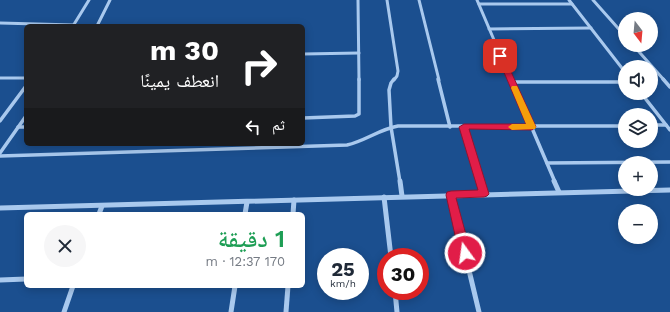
<!DOCTYPE html>
<html lang="ar">
<head>
<meta charset="utf-8">
<style>
  :root { --surface:#fff; --page:#f6f6f7; --text:#1f2937; --muted:#747a83 }
  body { margin:0; font-family:"Work Sans","Noto Naskh Arabic",sans-serif; background:var(--page); color:var(--text); direction:rtl; height:100vh; display:flex; flex-direction:column; font-size:15px; white-space:nowrap }
  * { box-sizing:border-box; margin:0 }
  p { font-size:13px; color:var(--muted) }
  .icon { flex:none; width:22px; height:22px; fill:none; stroke:currentColor; stroke-width:2; stroke-linecap:round; stroke-linejoin:round }
  .map { position:relative; flex:1; overflow:hidden; direction:ltr }
  .panel { position:absolute; left:24px; top:212px; width:281px; height:76px; display:flex; flex-direction:column; background:var(--surface); border-radius:6px; box-shadow:0 2px 10px #0003; direction:rtl }
  .panel>* { flex:none }
  .top-card { position:absolute; left:24px; top:24px; width:281px; height:122px; border-radius:6px; box-shadow:0 2px 10px #0003; direction:rtl; background:#202124; color:#fff; overflow:hidden }
  .needle { width:26px; rotate:164deg }
  .buttons { position:absolute; left:618px; top:12px; display:grid; gap:8px }
  .buttons a { display:grid; place-items:center; width:40px; height:40px; border-radius:50%; background:var(--surface); box-shadow:0 2px 10px #0003; font-size:20px }
  .speed { position:absolute; left:317px; top:248px; display:flex; gap:8px; font-size:20px; font-weight:700; text-align:center }
  .speed>* { display:grid; place-content:center; width:52px; height:52px; border-radius:50%; background:var(--surface); box-shadow:0 2px 10px #0003; line-height:1 }
  .speed small { font-size:10px; font-weight:400 }
  .speed .limit { border:6px solid #d22; background:#fff; color:#111 }
  .pin { position:absolute; display:grid; place-items:center; width:34px; height:34px; color:#fff; margin:-17px; border-radius:8px; box-shadow:0 2px 6px #0006 }
  .me { position:absolute; width:44px; margin:-22px; rotate:346deg; stroke-linejoin:round; filter:drop-shadow(0 0 3px #0008) }
  .turn { display:flex; align-items:center; gap:14px; height:84px; padding:0 20px; font-size:18px }
  .turn .icon { width:52px; height:52px; stroke-width:2.5 }
  .turn b { display:block; font-size:28px; line-height:34px }
  .then { display:flex; align-items:center; height:38px; padding:0 20px; background:#0003; gap:8px; font-size:15px }
  .round { display:grid; place-items:center; flex:none; width:42px; height:42px; border-radius:21px; background:var(--page) }
  .head { display:flex; align-items:center; justify-content:space-between; height:68px; padding:0 20px }
  h1 { font-size:24px; font-weight:600; line-height:30px; color:#1e9e55 }
  .map>svg:first-child { display:block }
</style>
</head>
<body>
<div class="map">
<svg width="670" height="312" viewBox="0 0 670 312">
  <rect width="100%" height="100%" fill="#1b4f8f"/>
  <g fill="none" stroke-linecap="round" stroke-linejoin="round">
    <!-- minor-far2 -->
    <g stroke="#a9c9ee" stroke-width="3">
      <polyline points="358,0 359,80"/>
      <polyline points="387,0 398,71 397,76 394,80"/>
      <polyline points="419,0 439,80"/>
      <polyline points="477,0 511,80"/>
      <polyline points="569,0 625,72"/>
      <polyline points="593,0 625,36"/>
      <polyline points="479,4 572,4"/>
      <polyline points="0,23 74,25"/>
      <polyline points="73,26 89,0"/>
      <polyline points="97,26 110,0"/>
      <polyline points="489,29 591,28"/>
      <polyline points="633,45 664,80"/>
      <polyline points="303,54 359,53"/>
      <polyline points="0,78 26,78"/>
    </g>
    <!-- minor-far1 -->
    <g stroke="#a9c9ee" stroke-width="3.5">
      <polyline points="394,79 391,83 389,90 391,127 400,182"/>
      <polyline points="438,79 450,127"/>
      <polyline points="511,79 555,182"/>
      <polyline points="663,79 670,87"/>
      <polyline points="512,82 625,82"/>
      <polyline points="641,93 670,130"/>
      <polyline points="303,118 355,116 359,114 359,79"/>
      <polyline points="0,121 26,86"/>
      <polyline points="651,125 666,125"/>
      <polyline points="18,127 26,127"/>
      <polyline points="464,127 480,182"/>
      <polyline points="0,153 26,116"/>
      <path d="M 0,156 L 347,145 C 365,141 380,129 398,126 L 625,126"/>
      <polyline points="547,163 670,162"/>
    </g>
    <!-- minor -->
    <g stroke="#a9c9ee" stroke-width="5">
      <polyline points="400,181 402,196"/>
      <polyline points="480,181 484,194"/>
      <polyline points="554,181 559,192"/>
      <polyline points="451,195 479,312"/>
      <polyline points="384,197 391,257"/>
      <polyline points="0,208 670,190"/>
      <polyline points="99,214 102,206"/>
      <polyline points="245,214 247,202"/>
      <polyline points="293,214 294,200"/>
      <polyline points="0,280 26,279"/>
      <polyline points="395,291 397,312"/>
      <polyline points="64,312 73,286"/>
      <polyline points="231,312 235,286"/>
      <polyline points="286,312 288,286"/>
    </g>
  </g>
  <!-- route -->
  <polygon fill="#e11d48" stroke="#92132f" points="500,53 504,56 536,127 532,130 469,129 489,194 487,196 484,197 456,198 471,253 469,257 465,258 461,257 459,253 446,195 447,192 451,191 478,190 459,127 464,124 526,124 497,56"/>
  <!-- slow -->
  <polygon fill="#f59e0b" points="512,86 517,86 518,88 536,127 535,129 512,130 508,127 512,124 526,124 511,88"/>
</svg>
<div class="buttons">
<a><svg class="needle" viewBox="-14 -14 28 28"><path d="M0-13l5 13h-10z" fill="#e53935"/><path d="M0 13l5-13h-10z" fill="#747a83"/></svg></a>
<a><svg class="icon" aria-label="sound" viewBox="0 0 24 24"><path d="M4 9h4l5-4v14l-5-4H4zM17 9q2 3 0 6"/></svg></a>
<a><svg class="icon" aria-label="layers" viewBox="0 0 24 24"><path d="M12 4l9 5-9 5-9-5zM3 14l9 5 9-5"/></svg></a>
<a>+</a>
<a>−</a>
</div>
<div class="speed"><div>25<small>km/h</small></div><div class="limit">30</div></div>
<div class="pin" style="left:500px;top:56px;background:#d93025"><svg class="icon" aria-label="arrive" viewBox="0 0 24 24"><path d="M6 21V4h12l-3 4 3 4H6"/></svg></div>
<svg class="me" style="left:465px;top:253px" viewBox="-20 -20 40 40"><circle r="17" fill="#e11d48" stroke="#fff" stroke-width="3"/><path d="M0-11L8 9 0 5-8 9z" fill="#fff"/></svg>
<div class="top-card">
<div class="turn"><svg class="icon" aria-label="right" viewBox="0 0 24 24"><path d="M7 20v-9h11M14 6l5 5-5 5"/></svg><div><b>30 m</b>انعطف يمينًا</div></div>
<div class="then">ثم<svg class="icon" aria-label="left" viewBox="0 0 24 24"><path d="M17 20v-9H6M10 6l-5 5 5 5"/></svg></div>
</div>
<section class="panel">
<div class="head"><div><h1>1 دقيقة</h1><p>170 m · 12:37</p></div><a class="round"><svg class="icon" aria-label="close" viewBox="0 0 24 24"><path d="M6 6l12 12M18 6L6 18"/></svg></a></div>
</section>
</div>
</body>
</html>
